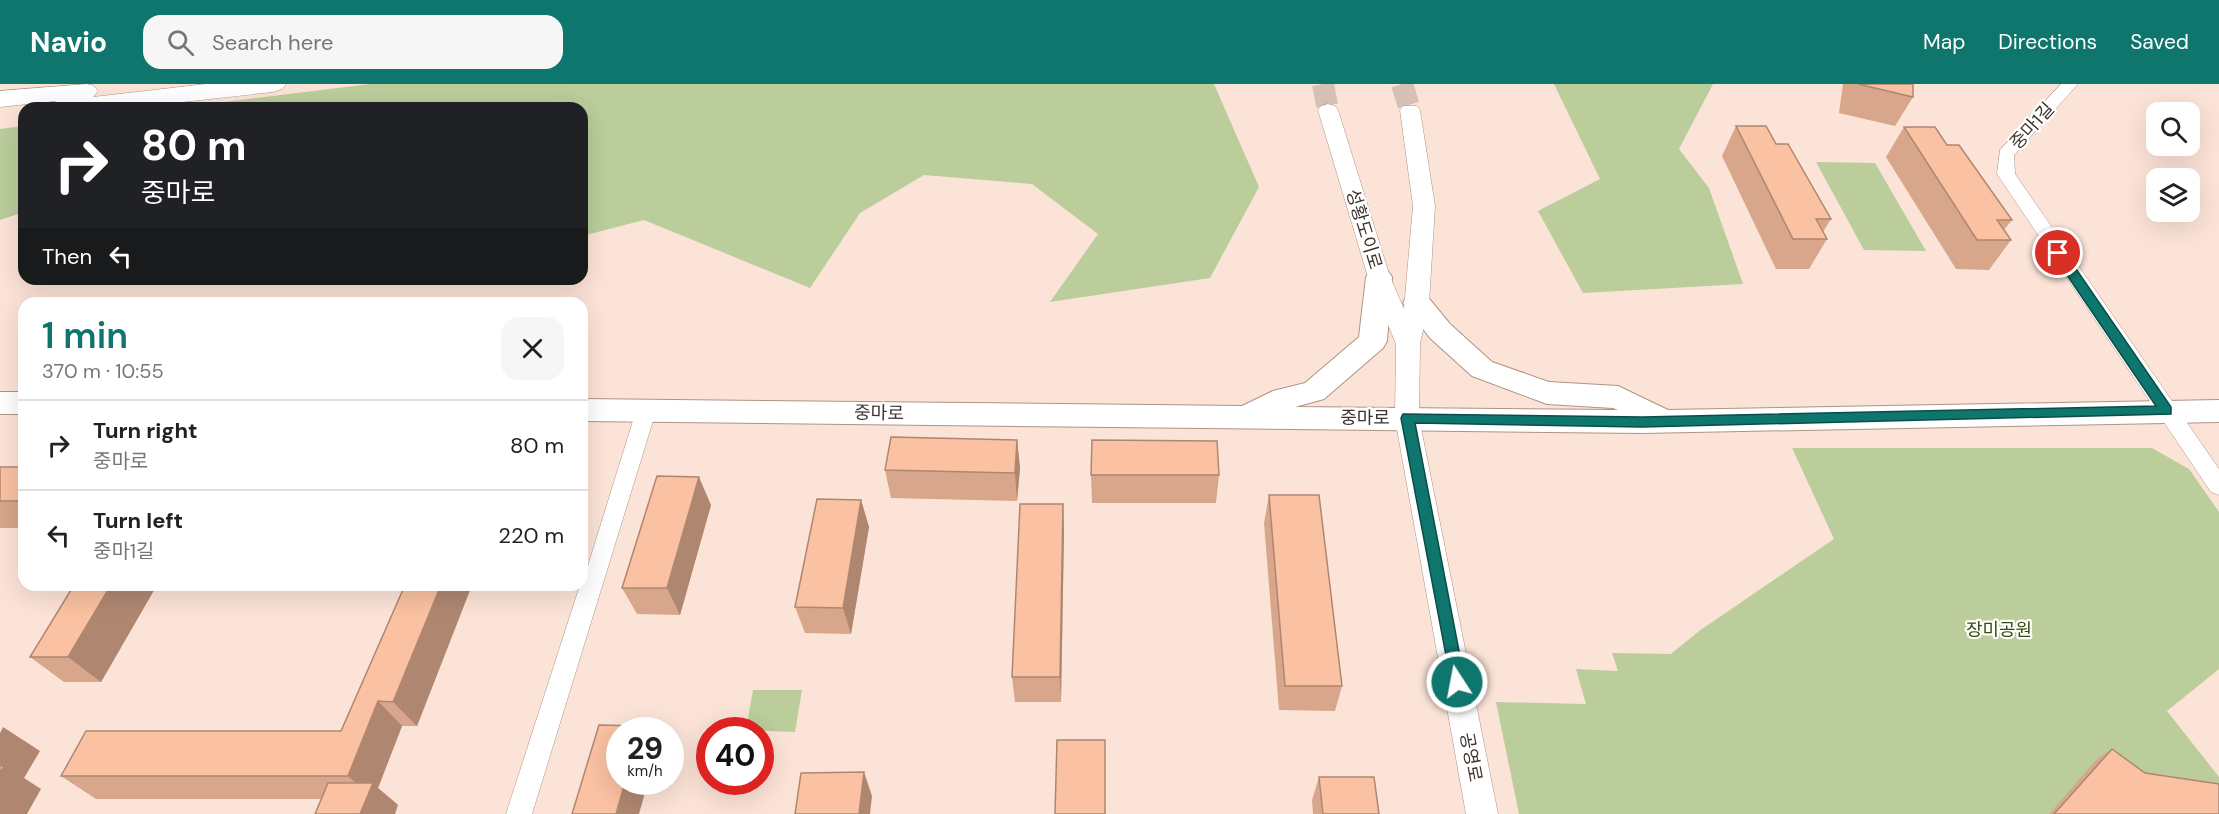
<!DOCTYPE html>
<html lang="en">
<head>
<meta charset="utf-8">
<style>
  :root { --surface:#fff; --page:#f6f6f6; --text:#222; --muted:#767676; --line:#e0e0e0; --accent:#0f766e }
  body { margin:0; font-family:"DM Sans","Noto Sans KR",sans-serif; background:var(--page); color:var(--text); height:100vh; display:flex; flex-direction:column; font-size:22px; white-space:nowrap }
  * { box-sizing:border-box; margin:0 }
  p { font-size:20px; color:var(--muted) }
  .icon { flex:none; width:33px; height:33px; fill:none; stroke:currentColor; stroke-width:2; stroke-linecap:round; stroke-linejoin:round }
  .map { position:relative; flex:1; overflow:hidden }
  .drawer { position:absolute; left:18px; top:213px; width:570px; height:294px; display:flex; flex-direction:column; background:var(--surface); border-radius:18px; box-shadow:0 6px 24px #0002 }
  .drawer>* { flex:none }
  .banner { position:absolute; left:18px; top:18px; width:570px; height:183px; border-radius:18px; box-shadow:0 6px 24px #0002; background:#202124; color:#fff; overflow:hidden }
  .fabs { position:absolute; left:2146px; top:18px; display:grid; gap:12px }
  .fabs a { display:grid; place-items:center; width:54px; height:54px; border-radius:12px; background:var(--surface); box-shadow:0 6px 24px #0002; font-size:30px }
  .speed { position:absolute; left:606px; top:633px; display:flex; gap:12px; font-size:30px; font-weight:700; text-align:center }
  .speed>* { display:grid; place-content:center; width:78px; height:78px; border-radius:50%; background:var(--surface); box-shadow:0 6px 24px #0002; line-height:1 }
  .speed small { font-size:15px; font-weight:400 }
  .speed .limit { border:9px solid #d22; background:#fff; color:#111 }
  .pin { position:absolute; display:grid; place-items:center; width:51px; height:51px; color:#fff; margin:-26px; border:3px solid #fff; border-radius:50%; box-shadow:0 2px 6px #0007 }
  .me { position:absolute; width:66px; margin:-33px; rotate:349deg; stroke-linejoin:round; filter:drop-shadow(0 0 4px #0008) }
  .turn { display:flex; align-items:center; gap:21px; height:126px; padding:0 24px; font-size:27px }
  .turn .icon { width:78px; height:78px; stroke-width:2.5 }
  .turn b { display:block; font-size:42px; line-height:51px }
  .then { display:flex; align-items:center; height:57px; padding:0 24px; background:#0003; gap:12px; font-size:22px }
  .round { display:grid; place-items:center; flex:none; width:63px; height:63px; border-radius:18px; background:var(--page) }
  .overview { display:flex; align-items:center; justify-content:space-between; height:102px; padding:0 24px }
  h1 { font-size:36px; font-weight:600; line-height:45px; color:var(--accent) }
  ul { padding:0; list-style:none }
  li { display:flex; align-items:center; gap:18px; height:90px; padding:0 24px; border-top:2px solid var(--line) }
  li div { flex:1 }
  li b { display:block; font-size:22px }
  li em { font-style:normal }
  header { display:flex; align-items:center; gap:36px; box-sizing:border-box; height:84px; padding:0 30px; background:var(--accent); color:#fff }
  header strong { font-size:28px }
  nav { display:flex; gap:33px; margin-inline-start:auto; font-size:21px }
  .search { width:420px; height:54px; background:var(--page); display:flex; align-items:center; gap:15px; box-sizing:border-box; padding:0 21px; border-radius:18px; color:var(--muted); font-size:22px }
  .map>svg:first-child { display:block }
</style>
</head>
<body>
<header>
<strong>Navio</strong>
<div class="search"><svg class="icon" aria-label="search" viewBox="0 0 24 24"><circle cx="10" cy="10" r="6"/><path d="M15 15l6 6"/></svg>Search here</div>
<nav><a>Map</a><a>Directions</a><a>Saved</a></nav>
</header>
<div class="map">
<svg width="2219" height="730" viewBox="0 0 2219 730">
  <rect width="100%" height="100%" fill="#fce3d7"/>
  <!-- green -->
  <g fill="#bacd9b">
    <polygon points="370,0 1214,0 1259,103 1210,194 1050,218 1098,150 1032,100 924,91 860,129 810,204 644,136 582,152 582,24 176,24"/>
    <polygon points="1554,0 1713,0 1679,65 1709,104 1743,200 1583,209 1538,127 1600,95"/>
    <polygon points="24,42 24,128 0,136 0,45"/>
    <polygon points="1816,78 1875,79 1926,167 1864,166"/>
    <polygon points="236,195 422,195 244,201"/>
    <polygon points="1792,364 2152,364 2189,385 2219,428 2219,585 2167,627 2219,693 2219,730 1519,730 1496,618 1586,620 1576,585 1618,587 1612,569 1671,570 1699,547 1834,455"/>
    <polygon points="753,606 802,606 795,648 746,646"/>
  </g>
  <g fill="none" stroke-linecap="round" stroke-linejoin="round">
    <!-- tertiary-tunnel -->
    <g stroke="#d6c0b5" stroke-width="22" stroke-dasharray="22 11" stroke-linecap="butt">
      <polyline points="1323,0 1328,26"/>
      <polyline points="1402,0 1410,26"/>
    </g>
    <!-- minor casing -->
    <g stroke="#af9385" stroke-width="1">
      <g id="minor">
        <polygon points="2061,0 2078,0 2014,71 2015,90 2219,385 2219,411 2211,408 1997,90 2000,66"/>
        <polygon points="646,319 653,322 656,327 532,730 506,730 580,501 582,501 636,327 639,322"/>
      </g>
    </g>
    <!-- tertiary casing -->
    <g stroke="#af9385" stroke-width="1">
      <polygon id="tertiary" points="1328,20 1335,22 1338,26 1390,193 1404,225 1413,122 1400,26 1403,22 1417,22 1420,26 1435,122 1429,219 1420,260 1419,334 1498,730 1466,730 1395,334 1396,260 1368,193 1318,26 1321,22"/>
    </g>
    <!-- secondary casing -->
    <g stroke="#af9385" stroke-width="2">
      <g id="secondary">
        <polygon points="1379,184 1388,187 1392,193 1387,257 1383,264 1324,315 1295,323 1618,326 1613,324 1547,320 1472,292 1430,254 1403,219 1407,212 1417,209 1427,212 1450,240 1492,278 1549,298 1618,302 1668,326 2219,316 2219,338 1642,349 582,337 582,315 1242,322 1273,307 1305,299 1359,253 1366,193 1370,187"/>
        <rect x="0" y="308" width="24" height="22"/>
      </g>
    </g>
    <!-- trunk casing -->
    <g stroke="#af9385" stroke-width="1">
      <polygon id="trunk" points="87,0 94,2 98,7 93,13 206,0 286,0 282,5 273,8 128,24 47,24 56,17 0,23 0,7"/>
    </g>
    <!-- minor -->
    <use href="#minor" fill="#fff" fill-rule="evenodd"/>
    <!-- tertiary -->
    <use href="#tertiary" fill="#fff" fill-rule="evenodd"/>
    <!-- secondary -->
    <use href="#secondary" fill="#fff" fill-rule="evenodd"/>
    <!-- trunk -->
    <use href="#trunk" fill="#fff" fill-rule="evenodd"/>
  </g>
  <!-- wall -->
  <g fill="#d7a68b">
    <polygon points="1843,0 1913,0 1913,13 1895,42 1839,29"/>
    <polygon points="1736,42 1776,60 1831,135 1823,148 1827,155 1809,185 1776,185 1722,72"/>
    <polygon points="1904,43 1947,61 2012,136 2004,146 2011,156 1989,186 1956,185 1886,73"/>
    <polygon points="1017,356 1020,384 1017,417 891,414 885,386"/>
    <rect x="0" y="383" width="24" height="61"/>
    <polygon points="1091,391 1219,391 1216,419 1092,419"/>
    <polygon points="1269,411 1342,602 1335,627 1279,626 1264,439"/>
    <polygon points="861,416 869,443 851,550 805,549 795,523"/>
    <polygon points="1063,420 1064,447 1061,618 1015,618 1012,593"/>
    <polygon points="711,421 680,531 637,530 622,504"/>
    <polygon points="74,501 157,501 101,598 64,598 30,573"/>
    <polygon points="405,501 472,501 417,642 402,642 378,704 398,721 322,715 96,715 61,692 341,647"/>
    <polygon points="2112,665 2145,689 2219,730 2049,730 2098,674"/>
    <polygon points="1319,693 1379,730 1313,730 1312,716"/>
  </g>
  <!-- shaded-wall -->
  <g fill="#af8771">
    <polygon points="1017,356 1020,384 1017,417 1015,389"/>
    <polygon points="699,393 711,421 680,531 667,504"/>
    <polygon points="861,416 869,443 851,550 843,524"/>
    <polygon points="1063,420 1064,447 1061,618 1060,593"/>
    <polygon points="111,501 157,501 101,598 68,573"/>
    <polygon points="441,501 472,501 417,642 393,618"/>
    <polygon points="378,617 402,642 378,704 398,721 395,730 360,730 368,710 348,692"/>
    <polygon points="3,643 40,667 24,694 41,705 27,730 0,730 0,649"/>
    <polygon points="864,688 872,712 870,730 859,730"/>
    <polygon points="625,698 648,698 639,730 616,730"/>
  </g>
  <!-- building -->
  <g fill="#fac1a2" stroke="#af8771" stroke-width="1.5">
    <polygon points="1858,0 1913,0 1913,13"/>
    <polygon points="1736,42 1766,42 1776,60 1788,60 1831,135 1816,135 1827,155 1793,155"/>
    <polygon points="1904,43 1935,43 1947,61 1959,61 2012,136 1997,136 2011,156 1977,156"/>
    <polygon points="891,353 1017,356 1015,389 885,386"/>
    <polygon points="1092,356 1217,357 1219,391 1091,391"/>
    <rect x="0" y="383" width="24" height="34"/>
    <polygon points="657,392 699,393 667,504 622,504"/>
    <polygon points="1269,411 1319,411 1342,602 1285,602"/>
    <polygon points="817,415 861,416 843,524 795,523"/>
    <polygon points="1020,420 1063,420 1060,593 1012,593"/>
    <polygon points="74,501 111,501 68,573 30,573"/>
    <polygon points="405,501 441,501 393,618 378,617 348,692 61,692 86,647 341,647"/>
    <polygon points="599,641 640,642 639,646 620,646 620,698 625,698 616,730 572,730"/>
    <polygon points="1057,656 1105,656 1105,730 1055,730"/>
    <polygon points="2112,665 2145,689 2219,700 2219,730 2054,730"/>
    <polygon points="0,682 4,682 0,689"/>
    <polygon points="864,688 859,730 795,730 801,689"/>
    <polygon points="1319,693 1374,693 1379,730 1323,730"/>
    <polygon points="328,699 373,699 360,730 315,730"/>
  </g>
  <!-- route -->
  <polygon fill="#0f766e" stroke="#0a4d48" stroke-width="1.5" points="2058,165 2063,166 2171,323 2171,330 1642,343 1415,339 1465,598 1463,603 1457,605 1452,603 1401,334 1403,330 1642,333 2156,322 2054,172 2054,166"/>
  <g text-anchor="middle" stroke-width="4.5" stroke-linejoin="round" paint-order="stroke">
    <!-- street labels -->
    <g font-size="18" fill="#3e332d" stroke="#fff">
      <text transform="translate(2032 42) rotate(-48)" y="6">중마1길</text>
      <text transform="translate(1364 145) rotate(73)" y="6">성황도이로</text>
      <text transform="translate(879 329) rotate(1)" y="6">중마로</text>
      <text x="1365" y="340">중마로</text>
      <text transform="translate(1471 673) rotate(79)" y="6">공영로</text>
    </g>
    <!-- park labels -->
    <g font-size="18" fill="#394a0d" stroke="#fff">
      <text x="1999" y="552">장미공원</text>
    </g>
  </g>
</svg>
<div class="fabs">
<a><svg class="icon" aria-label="search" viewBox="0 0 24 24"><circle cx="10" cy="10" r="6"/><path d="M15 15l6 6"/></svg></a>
<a><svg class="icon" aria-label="layers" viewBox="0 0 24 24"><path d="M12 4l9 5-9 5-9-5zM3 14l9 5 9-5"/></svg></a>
</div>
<div class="speed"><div>29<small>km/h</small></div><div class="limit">40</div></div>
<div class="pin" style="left:2058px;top:169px;background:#d93025"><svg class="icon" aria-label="arrive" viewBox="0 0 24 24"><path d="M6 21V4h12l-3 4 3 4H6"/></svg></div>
<svg class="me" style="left:1457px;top:598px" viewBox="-20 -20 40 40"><circle r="17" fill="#0f766e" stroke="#fff" stroke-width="3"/><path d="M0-11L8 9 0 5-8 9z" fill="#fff"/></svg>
<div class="banner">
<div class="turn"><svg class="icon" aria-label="right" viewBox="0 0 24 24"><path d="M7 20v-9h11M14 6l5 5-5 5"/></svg><div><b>80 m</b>중마로</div></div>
<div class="then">Then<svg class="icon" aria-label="left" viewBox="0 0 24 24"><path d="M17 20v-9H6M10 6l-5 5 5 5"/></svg></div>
</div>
<section class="drawer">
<div class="overview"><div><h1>1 min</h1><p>370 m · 10:55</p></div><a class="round"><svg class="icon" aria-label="close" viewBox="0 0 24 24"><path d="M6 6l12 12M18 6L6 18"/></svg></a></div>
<ul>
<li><svg class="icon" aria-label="right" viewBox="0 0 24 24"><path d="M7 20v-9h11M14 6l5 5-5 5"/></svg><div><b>Turn right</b><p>중마로</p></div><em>80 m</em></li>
<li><svg class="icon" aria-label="left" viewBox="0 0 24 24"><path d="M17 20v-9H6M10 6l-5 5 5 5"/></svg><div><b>Turn left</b><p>중마1길</p></div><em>220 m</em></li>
</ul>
</section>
</div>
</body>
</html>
